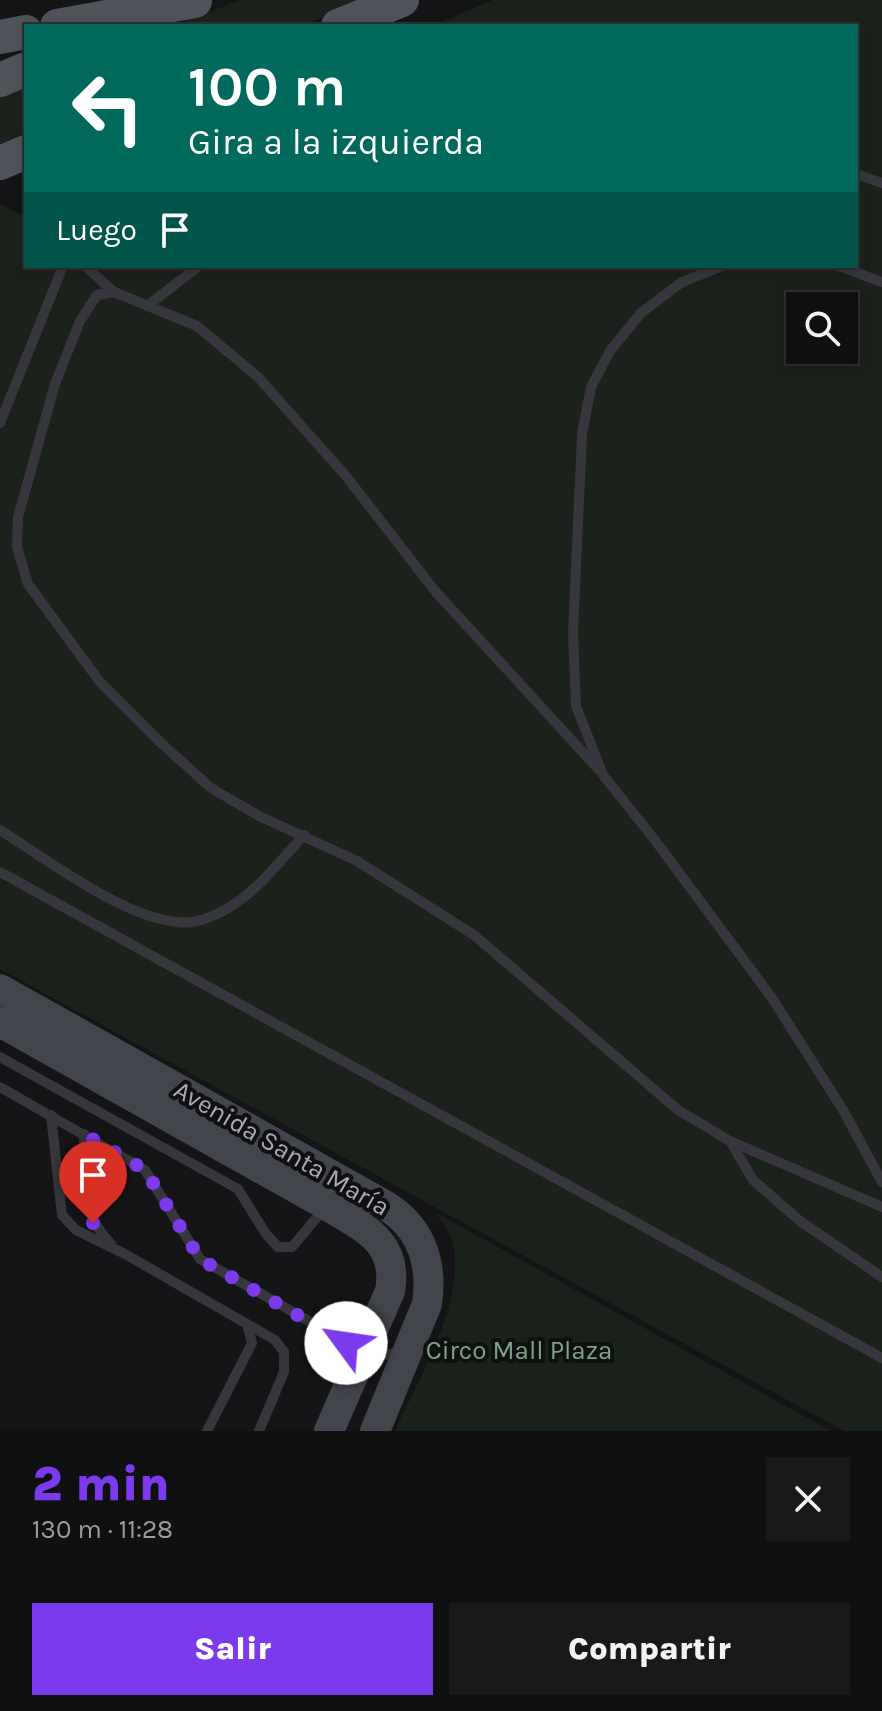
<!DOCTYPE html>
<html lang="es">
<head>
<meta charset="utf-8">
<style>
  :root { --surface:#101011; --page:#19191a; --text:#f1f3f6; --muted:#9c9d9f; --line:#303031; --accent:#7c3aed }
  body { margin:0; font-family:Karla,sans-serif; background:var(--page); color:var(--text); height:100vh; display:flex; flex-direction:column; font-size:30px; white-space:nowrap }
  * { box-sizing:border-box; margin:0 }
  p { font-size:26px; color:var(--muted) }
  .icon { flex:none; width:44px; height:44px; fill:none; stroke:currentColor; stroke-width:2; stroke-linecap:round; stroke-linejoin:round }
  .map { position:relative; height:1431px; overflow:hidden }
  .side { display:flex; flex-direction:column; background:var(--surface); flex:1 }
  .side>* { flex:none }
  .hud { position:absolute; left:24px; top:24px; width:834px; height:244px; border-radius:0px; box-shadow:0 4px 12px #0003,0 0 0 2px var(--line); background:#00695c; color:#fff; overflow:hidden }
  .controls { position:absolute; left:786px; top:292px; display:grid; gap:16px }
  .controls a { display:grid; place-items:center; width:72px; height:72px; border-radius:0px; background:var(--surface); box-shadow:0 4px 12px #0003,0 0 0 2px var(--line); font-size:40px }
  .pin { position:absolute; display:grid; place-items:center; width:68px; height:68px; color:#fff; margin:-82px -34px; border-radius:50% 50% 50% 0; rotate:-45deg; box-shadow:0 0 8px #0007 }
  .pin .icon { rotate:45deg }
  .me { position:absolute; width:88px; margin:-44px; rotate:301deg; stroke-linejoin:round; filter:drop-shadow(0 0 6px #0008) }
  .turn { display:flex; align-items:center; gap:28px; height:168px; padding:0 32px; font-size:36px }
  .turn .icon { width:104px; height:104px; stroke-width:2.5 }
  .turn b { display:block; font-size:56px; line-height:68px }
  .then { display:flex; align-items:center; height:76px; padding:0 32px; background:#0003; gap:16px; font-size:30px }
  .round { display:grid; place-items:center; flex:none; width:84px; height:84px; border-radius:0px; background:var(--page) }
  .headline { display:flex; align-items:center; justify-content:space-between; height:136px; padding:0 32px }
  h1 { font-size:48px; font-weight:800; line-height:60px; color:var(--accent) }
  .cta { display:flex; gap:16px; margin-top:auto; padding:16px 32px }
  .cta a { flex:1; height:92px; border-radius:0px; background:var(--accent); color:#fff; font-size:32px; font-weight:800; line-height:92px; text-align:center }
  .cta a+a { background:var(--page); color:var(--text) }
  .map>svg:first-child { display:block }
</style>
</head>
<body>
<div class="map">
<svg width="882" height="1431" viewBox="0 0 882 1431">
  <rect width="100%" height="100%" fill="#151517"/>
  <!-- green -->
  <g fill="#1b221c" fill-rule="evenodd">
    <polygon points="240,0 365,0 300,26 174,26"/>
    <path d="M 493,0 L 882,0 L 882,1431 L 844,1431 L 0,969 L 0,204 L 26,217 L 26,266 L 856,266 L 856,26 L 432,26 ZM 800,306 L 844,306 L 844,350 L 800,350 Z"/>
    <polygon points="26,85 26,134 0,145 0,95"/>
    <path d="M 436,1213 L 831,1431 L 395,1431 C 419,1378 468,1298 452,1239 C 449,1230 441,1221 436,1213 Z"/>
  </g>
  <g fill="none" stroke-linecap="round" stroke-linejoin="round">
    <!-- lane -->
    <g stroke="#36363c" stroke-width="10">
      <polyline points="856,174 882,183"/>
      <polyline points="85,266 114,292 197,326 258,377 346,476 435,591 599,770"/>
      <polyline points="722,266 682,282 641,313 610,351 591,387 582,434 573,632 576,706 603,775 654,839 772,998 843,1110 882,1182"/>
      <polyline points="839,266 882,282"/>
      <polyline points="114,292 97,295 80,321 55,384 18,517 17,547 28,584 100,682 160,742 211,788 259,816 357,861 474,935 678,1110 730,1141 882,1207"/>
      <polyline points="147,306 199,266"/>
      <polyline points="0,423 63,266"/>
      <path d="M 0,830 C 46,859 124,918 178,922 C 191,924 207,919 219,913 C 253,897 279,862 304,835"/>
      <polyline points="0,872 882,1358"/>
      <polyline points="0,1057 238,1189 266,1234 278,1247 292,1247 324,1209"/>
      <polyline points="0,1087 145,1170 200,1259 363,1352 385,1355 401,1352"/>
      <polyline points="51,1115 62,1215 76,1230 125,1254 247,1324 275,1340 284,1352 284,1372 259,1431"/>
      <path d="M 84,1134 C 85,1176 79,1212 111,1244"/>
      <polyline points="730,1141 753,1180 800,1221 882,1277"/>
      <polyline points="207,1431 252,1343 247,1324"/>
    </g>
    <!-- secondary -->
    <g stroke="#43454c" stroke-width="30">
      <path d="M 0,989 L 383,1204 C 421,1226 433,1262 427,1304 L 375,1431"/>
      <path d="M 0,1022 L 326,1205 C 362,1227 399,1241 390,1291 L 329,1431"/>
    </g>
    <!-- primary -->
    <g stroke="#51535b" stroke-width="34">
      <polyline points="57,26 195,1"/>
      <polyline points="338,26 402,0"/>
      <polyline points="0,37 26,32"/>
      <polyline points="0,80 26,69"/>
      <polyline points="0,163 26,152"/>
    </g>
  </g>
  <g fill="none" stroke-linecap="round" stroke-linejoin="round">
    <!-- route -->
    <polyline stroke="#7c3aed" stroke-width="14" stroke-dasharray="0 25.2" points="93,1223 85,1197 84,1134 145,1170 200,1259 346,1343"/>
  </g>
  <g text-anchor="middle" stroke-width="8" stroke-linejoin="round" paint-order="stroke">
    <!-- street labels -->
    <g font-size="26" fill="#a6aab8" stroke="#101012">
      <text transform="translate(282 1148) rotate(30)" y="9">Avenida Santa María</text>
    </g>
    <!-- park labels -->
    <g font-size="26" fill="#7ba482" stroke="#101012">
      <text x="519" y="1359">Circo Mall Plaza</text>
    </g>
  </g>
</svg>
<div class="controls">
<a><svg class="icon" aria-label="search" viewBox="0 0 24 24"><circle cx="10" cy="10" r="6"/><path d="M15 15l6 6"/></svg></a>
</div>
<div class="pin" style="left:93px;top:1223px;background:#d93025"><svg class="icon" aria-label="arrive" viewBox="0 0 24 24"><path d="M6 21V4h12l-3 4 3 4H6"/></svg></div>
<svg class="me" style="left:346px;top:1343px" viewBox="-20 -20 40 40"><circle r="19" fill="#fff"/><path d="M0-13L10 11 0 6-10 11z" fill="#7c3aed"/></svg>
<div class="hud">
<div class="turn"><svg class="icon" aria-label="left" viewBox="0 0 24 24"><path d="M17 20v-9H6M10 6l-5 5 5 5"/></svg><div><b>100 m</b>Gira a la izquierda</div></div>
<div class="then">Luego<svg class="icon" aria-label="arrive" viewBox="0 0 24 24"><path d="M6 21V4h12l-3 4 3 4H6"/></svg></div>
</div>
</div>
<section class="side">
<div class="headline"><div><h1>2 min</h1><p>130 m · 11:28</p></div><a class="round"><svg class="icon" aria-label="close" viewBox="0 0 24 24"><path d="M6 6l12 12M18 6L6 18"/></svg></a></div>
<div class="cta"><a>Salir</a><a>Compartir</a></div>
</section>
</body>
</html>
